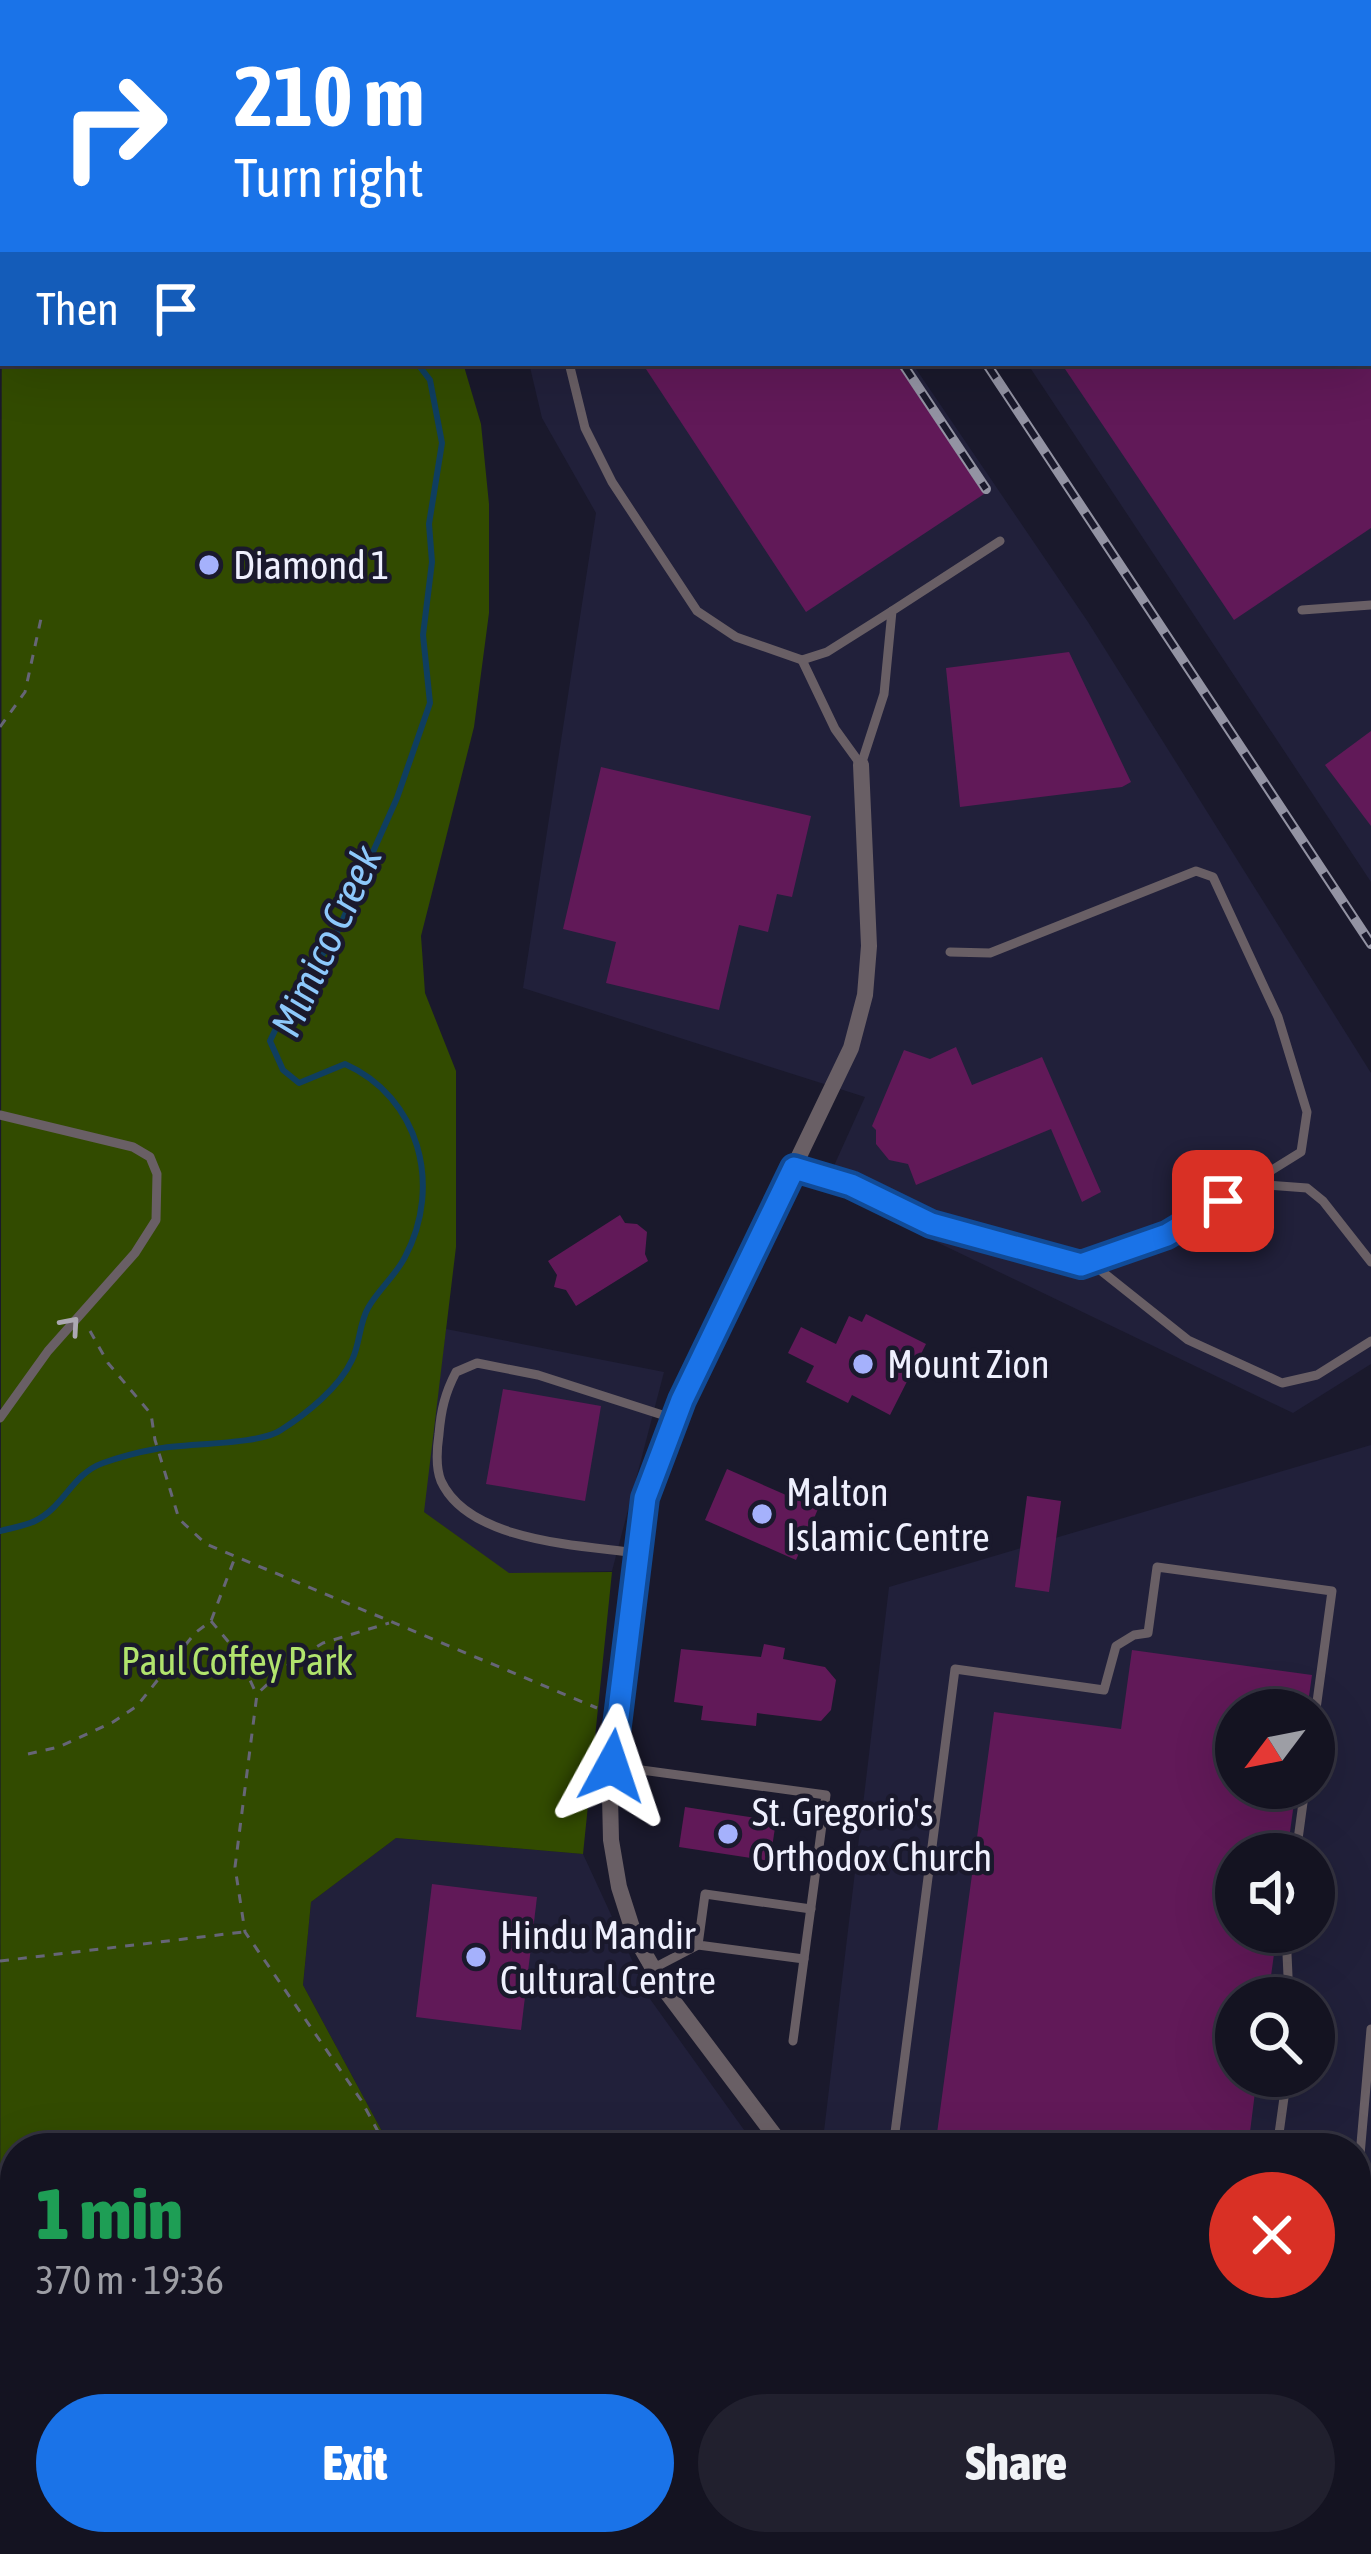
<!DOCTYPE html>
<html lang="en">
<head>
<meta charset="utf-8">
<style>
  :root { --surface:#141321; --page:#21202e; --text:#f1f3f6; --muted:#9d9ea5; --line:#33323f; --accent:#1a73e8 }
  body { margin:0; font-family:"Asap Condensed",sans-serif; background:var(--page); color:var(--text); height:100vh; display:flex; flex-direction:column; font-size:45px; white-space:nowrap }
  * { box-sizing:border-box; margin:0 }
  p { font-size:39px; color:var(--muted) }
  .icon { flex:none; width:66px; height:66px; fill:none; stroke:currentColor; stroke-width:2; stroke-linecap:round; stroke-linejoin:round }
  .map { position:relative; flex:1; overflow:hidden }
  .panel { position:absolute; left:0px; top:2133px; width:1371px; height:423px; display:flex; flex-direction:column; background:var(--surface); border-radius:48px 48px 0 0; box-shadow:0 12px 48px #0002,0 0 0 3px var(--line) }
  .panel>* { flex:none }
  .guide { position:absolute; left:0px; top:0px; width:1371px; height:366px; box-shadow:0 12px 48px #0002,0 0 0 3px var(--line); background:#1a73e8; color:#fff; overflow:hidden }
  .needle { width:78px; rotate:238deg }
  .fabs { position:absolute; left:1215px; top:1689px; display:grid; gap:24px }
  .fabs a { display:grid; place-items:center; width:120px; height:120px; border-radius:50%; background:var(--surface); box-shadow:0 12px 48px #0002,0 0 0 3px var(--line); font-size:60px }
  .pin { position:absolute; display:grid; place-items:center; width:102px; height:102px; color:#fff; margin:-51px; border-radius:24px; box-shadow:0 6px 18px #0006 }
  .me { position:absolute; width:132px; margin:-66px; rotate:5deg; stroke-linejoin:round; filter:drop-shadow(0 0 9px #0008) }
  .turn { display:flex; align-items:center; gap:42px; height:252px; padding:0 36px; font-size:54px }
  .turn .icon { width:156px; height:156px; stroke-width:2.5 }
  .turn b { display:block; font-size:84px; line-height:102px }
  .then { display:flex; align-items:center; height:114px; padding:0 36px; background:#0003; gap:24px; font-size:45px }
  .round { display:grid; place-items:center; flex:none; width:126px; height:126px; border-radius:63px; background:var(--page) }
  .overview { display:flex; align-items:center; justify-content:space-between; height:204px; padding:0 36px }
  h1 { font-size:72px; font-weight:800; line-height:90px; color:#1e9e55 }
  .button { display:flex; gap:24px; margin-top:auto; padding:24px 36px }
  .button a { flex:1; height:138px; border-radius:72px; background:var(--accent); color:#fff; font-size:48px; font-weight:800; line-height:138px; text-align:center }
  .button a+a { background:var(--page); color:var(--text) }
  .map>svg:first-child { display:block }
</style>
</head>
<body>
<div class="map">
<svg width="1371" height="2554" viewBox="0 0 1371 2554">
  <rect width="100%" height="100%" fill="#1a192c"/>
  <!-- built -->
  <g fill="#21203a" fill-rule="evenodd">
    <polygon points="787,0 1371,0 1371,882 1027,363 1368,363 1368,3"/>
    <polygon points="529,363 912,363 1088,622 1371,1073 1371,1364 1293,1413 824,1188 865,1097 523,988 596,513 542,418"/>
    <polygon points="446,1329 664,1372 612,1571 509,1574 422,1511"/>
    <path d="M 1371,1445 L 1371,2554 L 907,2554 L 908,2541 L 1356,2541 L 1356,2148 L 822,2148 L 889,1587 ZM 1236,1710 L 1314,1710 L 1314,1788 L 1236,1788 ZM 1236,1854 L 1314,1854 L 1314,1932 L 1236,1932 ZM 1236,1998 L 1314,1998 L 1314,2076 L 1236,2076 Z"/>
    <polygon points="396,1838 583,1854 650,1999 757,2148 391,2148 303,1985 311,1902"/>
    <polygon points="338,2541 856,2541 854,2554 336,2554"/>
  </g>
  <!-- green -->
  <polygon fill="#324b00" points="2,0 188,0 3,3 3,363 463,363 481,424 489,504 489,613 474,727 421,936 425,993 456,1071 456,1247 424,1512 509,1573 612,1572 583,1854 396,1838 311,1902 303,1985 391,2148 15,2148 15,2541 338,2541 336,2554 0,2554"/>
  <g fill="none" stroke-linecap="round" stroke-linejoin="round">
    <!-- stream -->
    <g stroke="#0f3e60" stroke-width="6">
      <polyline points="95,3 99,0"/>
      <polyline points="0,118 3,118"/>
      <polyline points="0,228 3,226"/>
      <path d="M 0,1531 C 11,1528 25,1526 35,1521 C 64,1507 72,1474 103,1463 C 120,1457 139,1452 156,1449 C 186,1443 260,1445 281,1430 C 306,1414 339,1388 352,1360 C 360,1344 359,1324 368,1308 C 378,1290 396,1275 405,1257 C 443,1185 419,1097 345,1064 L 299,1083 L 283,1070 L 270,1041 L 289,1001 L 335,937 L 397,798 L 430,703 L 423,635 L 432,562 L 429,524 L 442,443 L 430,380 L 417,363"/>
      <polyline points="0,2419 15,2432"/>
      <polyline points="45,2541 50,2554"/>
    </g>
  </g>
  <!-- building -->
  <g fill="#611958">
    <polygon points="642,363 897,363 984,494 806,612"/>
    <polygon points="1061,363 1371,363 1371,528 1234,620"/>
    <polygon points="1069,652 1131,782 1122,787 960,807 946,668"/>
    <polygon points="1371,731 1371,826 1325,765"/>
    <polygon points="601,767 811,816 792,897 777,894 768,932 739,925 719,1010 606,983 616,942 563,929"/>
    <polygon points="956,1047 972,1085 1042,1057 1101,1192 1082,1202 1051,1129 916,1185 908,1164 889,1160 876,1144 876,1130 872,1126 904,1050 930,1059"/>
    <polygon points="620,1215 625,1223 637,1224 647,1232 645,1254 648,1261 576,1306 566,1290 554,1287 557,1275 548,1261"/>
    <polygon points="866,1314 926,1344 890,1415 852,1395 848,1403 806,1382 814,1366 788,1353 801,1327 836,1344 849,1316 862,1322"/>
    <polygon points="503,1389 601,1406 585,1501 486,1484"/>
    <polygon points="727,1469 818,1509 796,1560 705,1520"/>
    <polygon points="1027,1496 1061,1501 1049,1592 1015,1587"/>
    <polygon points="764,1644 785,1648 783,1659 825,1667 836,1680 831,1710 821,1721 757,1713 756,1726 701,1720 703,1706 674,1702 681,1649 761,1657"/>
    <polygon points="1132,1650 1312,1675 1307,1710 1236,1710 1236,1788 1296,1788 1287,1854 1236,1854 1236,1932 1277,1932 1268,1998 1236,1998 1236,2076 1257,2076 1248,2148 935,2148 994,1712 1121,1729"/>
    <polygon points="685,1807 776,1821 770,1861 679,1847"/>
    <polygon points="432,1884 537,1897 521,2030 416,2017"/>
  </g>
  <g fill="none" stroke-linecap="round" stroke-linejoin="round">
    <!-- path -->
    <g stroke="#666577" stroke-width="3" stroke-dasharray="9 9" stroke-linecap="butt">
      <polyline points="0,727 25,692 42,614"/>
      <polyline points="90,1331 108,1363 151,1414 155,1440 179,1519 206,1544 597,1708"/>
      <polyline points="211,1621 237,1652 256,1693"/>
      <polyline points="28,1754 59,1747 113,1722 137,1706 195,1633 211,1621 234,1560"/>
      <polyline points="0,1961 243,1932"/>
      <polyline points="387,2148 361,2100 245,1932 235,1867 257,1694 290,1663 323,1643 389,1623"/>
      <polyline points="0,2366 15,2380"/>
      <polyline points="107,2541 113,2554"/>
      <polyline points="336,2554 339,2541"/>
    </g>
    <!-- service -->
    <g stroke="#695f65" stroke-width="9">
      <polyline points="600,0 602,3"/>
      <polyline points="550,3 555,0"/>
      <polyline points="1290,3 1295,0"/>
      <polyline points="1368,110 1371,108"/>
      <polyline points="569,363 585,428 612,482 697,611 736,637 802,660"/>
      <polyline points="1302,610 1371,605"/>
      <polyline points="861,765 884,694 892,611 1000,541"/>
      <polyline points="861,765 835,729 802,660 827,652 892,611"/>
      <polyline points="0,1115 133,1147 150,1157 157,1174 156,1220 135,1253 48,1351 0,1418"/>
      <polyline points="794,1168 852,1185 931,1224 1080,1265 1167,1235 1301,1152 1307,1112 1278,1017 1213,877 1196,871 990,953 950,952"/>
      <polyline points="1254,1184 1307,1188 1323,1201 1371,1262"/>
      <polyline points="1090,1262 1188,1340 1282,1383 1317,1375 1371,1341"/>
      <path d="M 637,1553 C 580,1545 469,1542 441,1481 C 436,1469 437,1448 439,1434 C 441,1410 445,1393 456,1372 L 477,1363 L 538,1375 L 675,1419"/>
      <polyline points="612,1766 826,1795 793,2041"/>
      <polyline points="1296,1854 1305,1788"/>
      <polyline points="1286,1932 1289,1998"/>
      <polyline points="804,1959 698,1945 705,1894 811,1909"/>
      <polyline points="652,1969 698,1945"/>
      <polyline points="893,2148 955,1669 1104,1690 1116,1646 1134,1635 1148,1633 1157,1567 1332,1591 1314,1724"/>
      <polyline points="1277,2148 1287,2076"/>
      <polyline points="1356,2201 1371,2029"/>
      <polyline points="1318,2554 1320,2541"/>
    </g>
    <!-- minor -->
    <g stroke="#695f65" stroke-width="16">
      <polyline points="784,2148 668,1994 635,1937 619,1887 611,1840 610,1796 616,1715 645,1498 682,1400 851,1048 865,995 869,946 861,765"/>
      <polyline points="883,2554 884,2541"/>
    </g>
    <!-- rail casing -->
    <g stroke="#9393a3" stroke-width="10">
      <g id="rail">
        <polyline points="609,0 611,3"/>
        <polyline points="661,0 663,3"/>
        <polyline points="761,0 763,3"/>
        <polyline points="902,363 986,489"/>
        <polyline points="986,363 1371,944"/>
      </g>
    </g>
    <!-- rail -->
    <use href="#rail" stroke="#1a192c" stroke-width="6" stroke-dasharray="18" stroke-linecap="butt"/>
  </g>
  <!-- one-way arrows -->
  <defs><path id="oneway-chevron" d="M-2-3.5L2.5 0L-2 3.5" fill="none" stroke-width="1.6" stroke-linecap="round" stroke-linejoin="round" transform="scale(3)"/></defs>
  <use stroke="#aca8b2" href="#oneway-chevron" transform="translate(71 1325) rotate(-49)"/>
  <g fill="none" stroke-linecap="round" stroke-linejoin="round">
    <!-- route casing -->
    <g stroke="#114b97" stroke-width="30">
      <polyline id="route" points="612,1766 645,1498 682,1400 794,1168 851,1185 931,1224 1081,1265 1167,1235 1223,1201"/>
    </g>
    <!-- route -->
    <use href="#route" stroke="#1a73e8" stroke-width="21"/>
  </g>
  <!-- markers -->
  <g fill="#a5b1fc" stroke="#1a192c" stroke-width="4.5">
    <circle cx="209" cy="565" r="12"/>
    <circle cx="863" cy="1364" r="12"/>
    <circle cx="762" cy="1514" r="12"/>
    <circle cx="728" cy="1834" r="12"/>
    <circle cx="476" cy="1957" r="12"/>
  </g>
  <g text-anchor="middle" stroke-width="9" stroke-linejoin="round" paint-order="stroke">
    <!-- poi labels -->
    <g font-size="39" fill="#eff0fe" stroke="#1a192c" text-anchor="start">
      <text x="233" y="579">Diamond 1</text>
      <text x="887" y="1378">Mount Zion</text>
      <text x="786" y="1506">Malton<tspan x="786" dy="45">Islamic Centre</tspan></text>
      <text x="752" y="1826">St. Gregorio's<tspan x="752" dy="45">Orthodox Church</tspan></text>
      <text x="500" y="1949">Hindu Mandir<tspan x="500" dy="45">Cultural Centre</tspan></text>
    </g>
    <!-- park labels -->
    <g font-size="39" fill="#b1e46d" stroke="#1a192c">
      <text x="237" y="1675">Paul Coffey Park</text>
    </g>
    <!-- water labels -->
    <g font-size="42" font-style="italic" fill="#8dc8fb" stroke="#1a192c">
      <text transform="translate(326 941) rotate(-65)" y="15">Mimico Creek</text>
    </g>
  </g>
</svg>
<div class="fabs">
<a><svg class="needle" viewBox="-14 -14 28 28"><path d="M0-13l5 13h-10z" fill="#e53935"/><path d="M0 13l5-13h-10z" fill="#9d9ea5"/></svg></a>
<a><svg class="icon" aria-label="sound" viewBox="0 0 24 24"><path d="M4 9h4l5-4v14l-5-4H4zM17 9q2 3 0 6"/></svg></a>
<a><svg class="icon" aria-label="search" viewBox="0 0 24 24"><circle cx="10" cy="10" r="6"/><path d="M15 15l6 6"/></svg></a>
</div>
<div class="pin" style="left:1223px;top:1201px;background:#d93025"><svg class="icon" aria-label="arrive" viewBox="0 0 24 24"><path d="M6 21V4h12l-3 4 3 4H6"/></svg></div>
<svg class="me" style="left:612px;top:1766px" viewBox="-20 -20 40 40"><path d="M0-17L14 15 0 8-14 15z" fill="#1a73e8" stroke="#fff" stroke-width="4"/></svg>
<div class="guide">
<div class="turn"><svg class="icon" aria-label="right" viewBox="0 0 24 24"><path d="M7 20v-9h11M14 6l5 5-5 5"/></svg><div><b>210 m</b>Turn right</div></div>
<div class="then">Then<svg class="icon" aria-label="arrive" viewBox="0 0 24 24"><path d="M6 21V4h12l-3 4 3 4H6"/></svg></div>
</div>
<section class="panel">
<div class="overview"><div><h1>1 min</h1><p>370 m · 19:36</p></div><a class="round" style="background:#d93025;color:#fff"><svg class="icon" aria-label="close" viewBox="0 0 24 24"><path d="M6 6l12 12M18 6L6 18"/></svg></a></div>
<div class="button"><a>Exit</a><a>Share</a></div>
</section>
</div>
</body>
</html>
